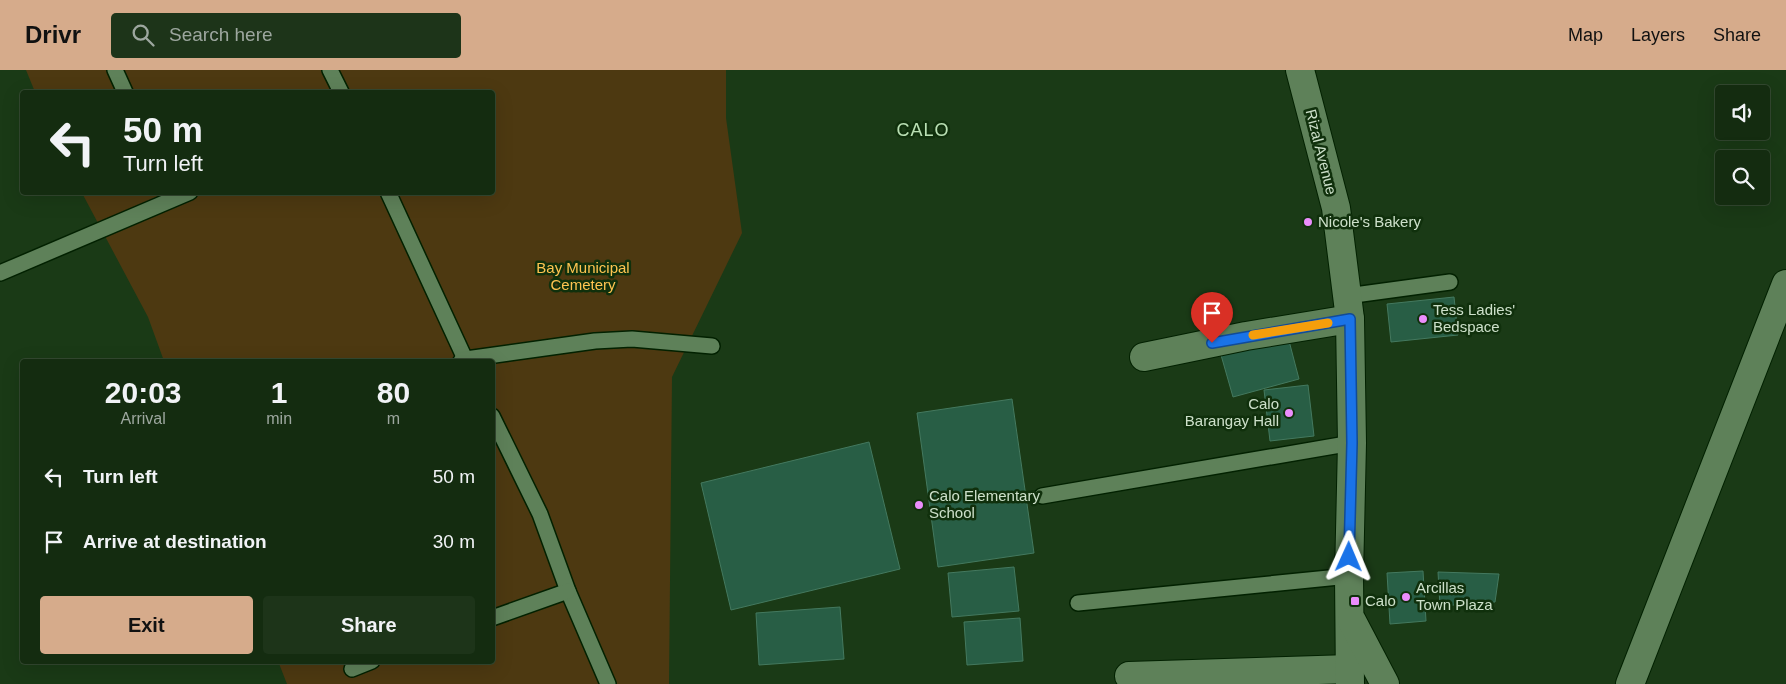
<!DOCTYPE html>
<html lang="en">
<head>
<meta charset="utf-8">
<style>
  :root { --surface:#142c10; --page:#1d3419; --text:#f1f3f6; --muted:#9da79f; --line:#334830; --accent:#d6ab8b }
  body { margin:0; font-family:Helvetica,sans-serif; background:var(--page); color:var(--text); height:100vh; display:flex; flex-direction:column; font-size:19px; white-space:nowrap }
  * { box-sizing:border-box; margin:0 }
  p { font-size:16px; color:var(--muted) }
  .icon { flex:none; width:28px; height:28px; fill:none; stroke:currentColor; stroke-width:2; stroke-linecap:round; stroke-linejoin:round }
  .map { position:relative; flex:1; overflow:hidden }
  .side { position:absolute; left:20px; top:289px; width:475px; height:305px; display:flex; flex-direction:column; background:var(--surface); border-radius:5px; box-shadow:0 5px 20px #0002,0 0 0 1px var(--line) }
  .side>* { flex:none }
  .banner { position:absolute; left:20px; top:20px; width:475px; height:105px; border-radius:5px; box-shadow:0 5px 20px #0002,0 0 0 1px var(--line); background:#142c10; color:var(--text); overflow:hidden }
  .tools { position:absolute; left:1715px; top:15px; display:grid; gap:10px }
  .tools a { display:grid; place-items:center; width:55px; height:55px; border-radius:5px; background:var(--surface); box-shadow:0 5px 20px #0002,0 0 0 1px var(--line); font-size:25px }
  .pin { position:absolute; display:grid; place-items:center; width:42px; height:42px; color:#fff; margin:-51px -21px; border-radius:50% 50% 50% 0; rotate:-45deg; box-shadow:0 0 5px #0007 }
  .pin .icon { rotate:45deg }
  .me { position:absolute; width:55px; margin:-28px; rotate:1deg; stroke-linejoin:round; filter:drop-shadow(0 0 4px #0008) }
  .turn { display:flex; align-items:center; gap:18px; height:105px; padding:0 20px; font-size:22px }
  .turn .icon { width:65px; height:65px; stroke-width:2.5 }
  .turn b { display:block; font-size:35px; line-height:42px }
  .eta { display:flex; justify-content:space-evenly; align-items:center; height:85px; text-align:center }
  .eta b { font-size:30px; font-weight:800; line-height:35px }
  .cta { display:flex; gap:10px; margin-top:auto; padding:10px 20px }
  .cta a { flex:1; height:58px; border-radius:5px; background:var(--accent); color:#111; font-size:20px; font-weight:800; line-height:58px; text-align:center }
  .cta a+a { background:var(--page); color:var(--text) }
  ul { padding:0; list-style:none }
  li { display:flex; align-items:center; gap:15px; height:65px; padding:0 20px }
  li div { flex:1 }
  li b { display:block; font-size:19px }
  li em { font-style:normal }
  header { display:flex; align-items:center; gap:30px; box-sizing:border-box; height:70px; padding:0 25px; background:var(--accent); color:#111 }
  header strong { font-size:24px }
  nav { display:flex; gap:28px; margin-inline-start:auto; font-size:18px }
  .search { width:350px; height:45px; background:var(--page); display:flex; align-items:center; gap:12px; box-sizing:border-box; padding:0 18px; border-radius:5px; color:var(--muted); font-size:19px }
  .map>svg:first-child { display:block }
</style>
</head>
<body>
<header>
<strong>Drivr</strong>
<div class="search"><svg class="icon" aria-label="search" viewBox="0 0 24 24"><circle cx="10" cy="10" r="6"/><path d="M15 15l6 6"/></svg>Search here</div>
<nav><a>Map</a><a>Layers</a><a>Share</a></nav>
</header>
<div class="map">
<svg width="1786" height="614" viewBox="0 0 1786 614">
  <rect width="100%" height="100%" fill="#1a3a16"/>
  <!-- green -->
  <polygon fill="#4d3911" points="26,0 726,0 726,48 742,163 672,307 669,614 287,614 278,591 492,591 492,291 164,291 148,247 82,123 492,122 492,22 35,22"/>
  <!-- building -->
  <g fill="#285e45" stroke="#44795f">
    <polygon points="1454,227 1458,265 1391,272 1387,234"/>
    <polygon points="1288,267 1299,309 1233,327 1221,285"/>
    <polygon points="1308,315 1314,366 1270,371 1264,320"/>
    <polygon points="1012,329 1034,483 938,497 917,343"/>
    <polygon points="869,372 900,499 731,540 701,413"/>
    <polygon points="1014,497 1019,541 952,547 948,503"/>
    <polygon points="1423,501 1426,551 1390,554 1387,503"/>
    <polygon points="1438,502 1499,504 1495,532 1440,536"/>
    <polygon points="840,537 844,589 759,595 756,543"/>
    <polygon points="1020,548 1023,591 967,595 964,552"/>
  </g>
  <g fill="none" stroke-linecap="round" stroke-linejoin="round">
    <!-- lane casing -->
    <g stroke="#022100" stroke-width="18">
      <g id="lane">
        <polyline points="115,0 125,22"/>
        <polyline points="330,0 341,22"/>
        <polyline points="388,122 466,291"/>
        <polyline points="0,203 190,122"/>
        <polyline points="1347,226 1450,212"/>
        <polyline points="461,291 466,289 595,271 632,269 712,276"/>
        <polyline points="492,346 540,444 568,521 608,614"/>
        <polyline points="1042,426 1352,373"/>
        <polyline points="1078,533 1349,506"/>
        <polyline points="492,548 568,521"/>
        <polyline points="352,599 372,591"/>
      </g>
    </g>
    <!-- street casing -->
    <g stroke="#022100" stroke-width="30">
      <g id="street">
        <polyline points="1144,287 1246,266 1350,249"/>
        <polyline points="1129,606 1350,599"/>
        <polyline points="1630,614 1786,214"/>
      </g>
    </g>
    <!-- secondary casing -->
    <g stroke="#022100" stroke-width="30">
      <g id="secondary">
        <polyline points="1300,0 1336,138 1350,249 1352,373 1349,506 1350,614"/>
        <polyline points="1352,551 1385,614"/>
      </g>
    </g>
    <!-- lane -->
    <use href="#lane" stroke="#5e8159" stroke-width="15"/>
    <!-- street -->
    <use href="#street" stroke="#5e8159" stroke-width="28"/>
    <!-- secondary -->
    <use href="#secondary" stroke="#5e8159" stroke-width="28"/>
  </g>
  <g fill="none" stroke-linecap="round" stroke-linejoin="round">
    <!-- route casing -->
    <g stroke="#114b97" stroke-width="12">
      <polyline id="route" points="1212,273 1350,249 1352,373 1349,487"/>
    </g>
    <!-- route -->
    <use href="#route" stroke="#1a73e8" stroke-width="9"/>
    <!-- slow -->
    <polyline stroke="#f59e0b" stroke-width="9" points="1253,265 1328,253"/>
  </g>
  <!-- markers -->
  <g fill="#eb8dfc" stroke="#10300c" stroke-width="2">
    <circle cx="1308" cy="152" r="5"/>
    <circle cx="1423" cy="249" r="5"/>
    <circle cx="1289" cy="343" r="5"/>
    <circle cx="919" cy="435" r="5"/>
    <circle cx="1406" cy="527" r="5"/>
    <rect x="1350" y="526" width="10" height="10" rx="2.5"/>
  </g>
  <g text-anchor="middle" stroke-width="5" stroke-linejoin="round" paint-order="stroke">
    <!-- street labels -->
    <g font-size="15" fill="#cde0ca" stroke="#10300c">
      <text transform="translate(1321 82) rotate(76)" y="5">Rizal Avenue</text>
    </g>
    <!-- poi labels -->
    <g font-size="15" fill="#cde0ca" stroke="#10300c" text-anchor="start">
      <text x="1318" y="157">Nicole's Bakery</text>
      <text x="1433" y="245">Tess Ladies'<tspan x="1433" dy="17">Bedspace</tspan></text>
      <text x="1279" y="339" text-anchor="end">Calo<tspan x="1279" dy="17">Barangay Hall</tspan></text>
      <text x="929" y="431">Calo Elementary<tspan x="929" dy="17">School</tspan></text>
      <text x="1416" y="523">Arcillas<tspan x="1416" dy="17">Town Plaza</tspan></text>
      <text x="1365" y="536">Calo</text>
    </g>
    <!-- park labels -->
    <g font-size="15" fill="#fec451" stroke="#10300c">
      <text x="583" y="203">Bay Municipal<tspan x="583" dy="17">Cemetery</tspan></text>
    </g>
    <!-- quarter labels -->
    <g font-size="18" letter-spacing="1" fill="#bae0b4" stroke="#10300c">
      <text x="923" y="66">CALO</text>
    </g>
  </g>
</svg>
<div class="tools">
<a><svg class="icon" aria-label="sound" viewBox="0 0 24 24"><path d="M4 9h4l5-4v14l-5-4H4zM17 9q2 3 0 6"/></svg></a>
<a><svg class="icon" aria-label="search" viewBox="0 0 24 24"><circle cx="10" cy="10" r="6"/><path d="M15 15l6 6"/></svg></a>
</div>
<div class="pin" style="left:1212px;top:273px;background:#d93025"><svg class="icon" aria-label="arrive" viewBox="0 0 24 24"><path d="M6 21V4h12l-3 4 3 4H6"/></svg></div>
<svg class="me" style="left:1349px;top:487px" viewBox="-20 -20 40 40"><path d="M0-17L14 15 0 8-14 15z" fill="#1a73e8" stroke="#fff" stroke-width="4"/></svg>
<div class="banner">
<div class="turn"><svg class="icon" aria-label="left" viewBox="0 0 24 24"><path d="M17 20v-9H6M10 6l-5 5 5 5"/></svg><div><b>50 m</b>Turn left</div></div>
</div>
<section class="side">
<div class="eta">
<div><b>20:03</b><p>Arrival</p></div>
<div><b>1</b><p>min</p></div>
<div><b>80</b><p>m</p></div>
</div>
<ul>
<li><svg class="icon" aria-label="left" viewBox="0 0 24 24"><path d="M17 20v-9H6M10 6l-5 5 5 5"/></svg><div><b>Turn left</b></div><em>50 m</em></li>
<li><svg class="icon" aria-label="arrive" viewBox="0 0 24 24"><path d="M6 21V4h12l-3 4 3 4H6"/></svg><div><b>Arrive at destination</b></div><em>30 m</em></li>
</ul>
<div class="cta"><a>Exit</a><a>Share</a></div>
</section>
</div>
</body>
</html>
